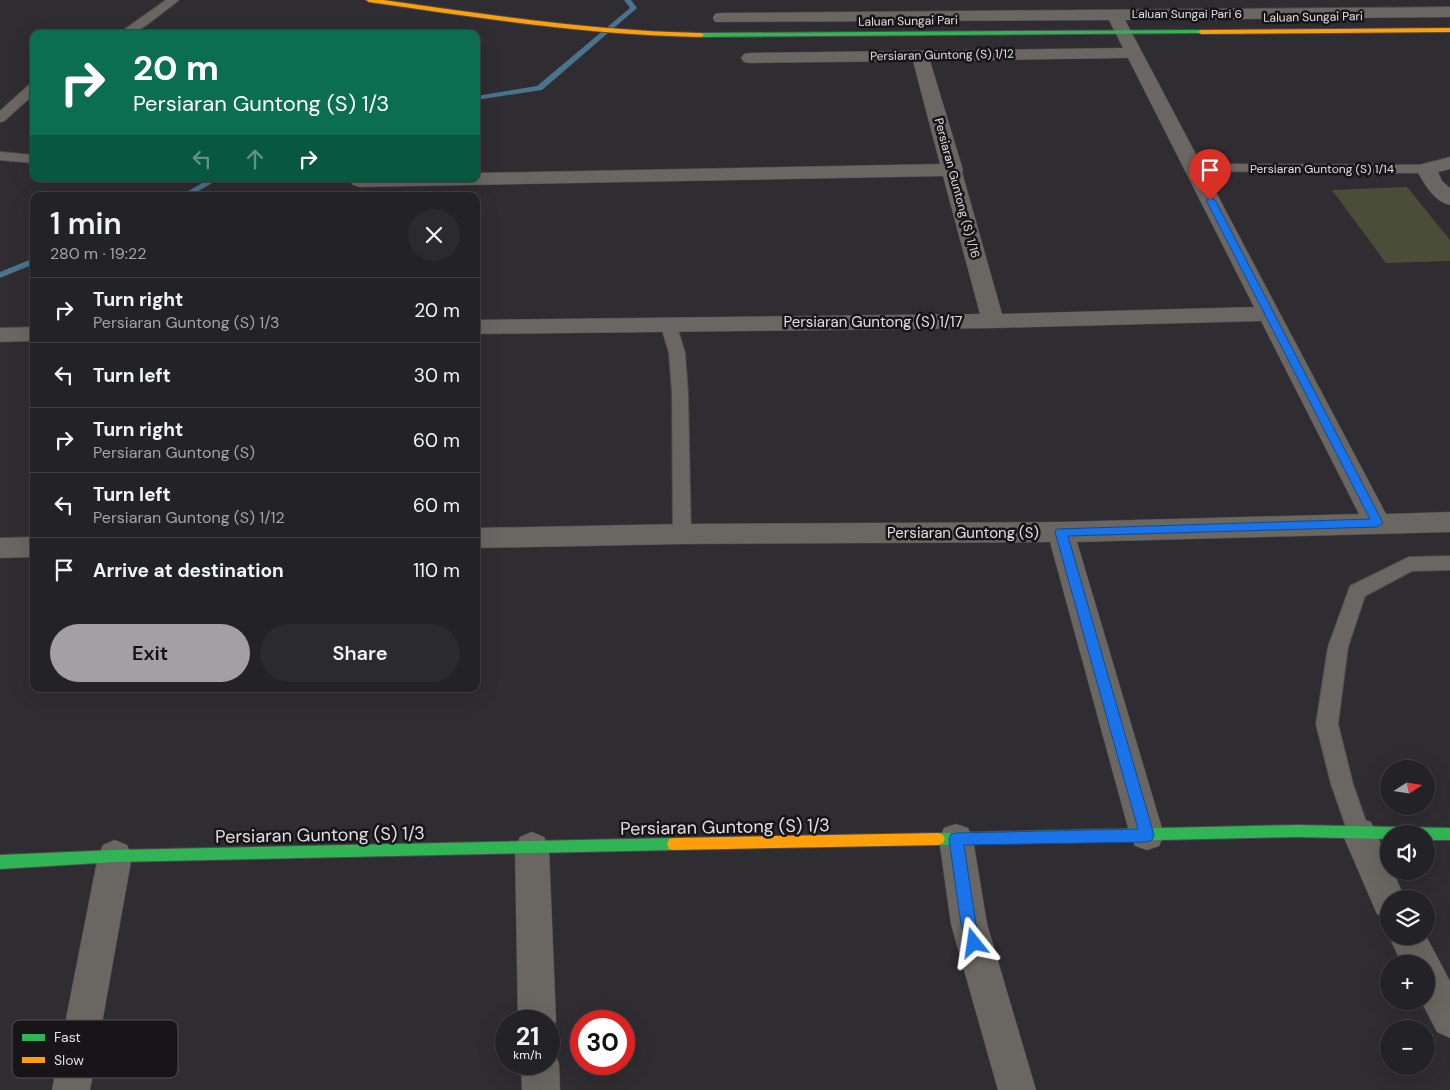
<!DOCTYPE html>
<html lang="en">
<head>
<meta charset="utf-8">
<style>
  :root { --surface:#232226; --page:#2b2a2e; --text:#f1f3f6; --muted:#a3a4a7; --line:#403f43; --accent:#a2a0a5 }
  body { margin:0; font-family:"DM Sans",sans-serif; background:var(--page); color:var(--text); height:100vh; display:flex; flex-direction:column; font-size:19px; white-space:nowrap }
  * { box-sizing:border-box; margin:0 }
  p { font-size:16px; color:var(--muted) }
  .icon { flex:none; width:28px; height:28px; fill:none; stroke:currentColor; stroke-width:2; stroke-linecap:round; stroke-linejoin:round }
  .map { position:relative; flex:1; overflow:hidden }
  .details { position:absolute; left:30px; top:192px; width:450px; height:500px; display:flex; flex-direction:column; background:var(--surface); border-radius:10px; box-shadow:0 5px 20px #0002,0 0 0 1px var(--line) }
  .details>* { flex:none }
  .guide { position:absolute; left:30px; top:30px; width:450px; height:152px; border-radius:10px; box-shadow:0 5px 20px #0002,0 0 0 1px var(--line); background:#0b6e4f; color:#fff; overflow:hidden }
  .needle { width:32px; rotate:78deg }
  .buttons { position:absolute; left:1380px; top:760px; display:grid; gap:10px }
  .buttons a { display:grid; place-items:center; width:55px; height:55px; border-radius:50%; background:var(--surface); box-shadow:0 5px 20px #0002,0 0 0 1px var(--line); font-size:25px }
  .speed { position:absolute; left:495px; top:1010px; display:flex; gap:10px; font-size:25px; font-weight:700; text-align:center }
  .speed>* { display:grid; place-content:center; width:65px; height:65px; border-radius:50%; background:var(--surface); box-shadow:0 5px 20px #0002,0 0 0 1px var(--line); line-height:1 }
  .speed small { font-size:12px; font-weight:400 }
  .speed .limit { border:8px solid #d22; background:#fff; color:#111 }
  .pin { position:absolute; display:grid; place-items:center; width:42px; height:42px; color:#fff; margin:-51px -21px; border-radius:50% 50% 50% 0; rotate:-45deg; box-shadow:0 0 5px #0007 }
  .pin .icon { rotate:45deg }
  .me { position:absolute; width:55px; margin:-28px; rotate:345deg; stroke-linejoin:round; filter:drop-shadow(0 0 4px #0008) }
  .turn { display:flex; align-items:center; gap:18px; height:105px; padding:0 20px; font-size:22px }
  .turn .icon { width:65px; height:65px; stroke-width:2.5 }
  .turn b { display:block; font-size:35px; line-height:42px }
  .lanes { display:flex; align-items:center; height:48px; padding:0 20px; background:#0003; justify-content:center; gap:25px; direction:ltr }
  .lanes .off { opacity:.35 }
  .round { display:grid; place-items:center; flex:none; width:52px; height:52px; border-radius:26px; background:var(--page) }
  .headline { display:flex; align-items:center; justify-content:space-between; height:85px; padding:0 20px }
  h1 { font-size:30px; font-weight:600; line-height:38px }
  .action { display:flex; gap:10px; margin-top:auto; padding:10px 20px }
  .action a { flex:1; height:58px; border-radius:30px; background:var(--accent); color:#111; font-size:20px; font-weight:600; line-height:58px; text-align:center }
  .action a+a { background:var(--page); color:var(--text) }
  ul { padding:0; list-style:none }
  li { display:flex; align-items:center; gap:15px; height:65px; padding:0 20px; border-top:1px solid var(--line) }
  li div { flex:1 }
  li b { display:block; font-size:19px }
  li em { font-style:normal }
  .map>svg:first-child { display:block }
</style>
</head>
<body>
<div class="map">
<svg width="1450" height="1090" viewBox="0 0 1450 1090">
  <rect width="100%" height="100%" fill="#2f2d32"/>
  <!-- green -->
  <polygon fill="#4a4e38" points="1407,187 1450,240 1450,261 1386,263 1332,190"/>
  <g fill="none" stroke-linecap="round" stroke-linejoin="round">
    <!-- stream -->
    <g fill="#4a738d" fill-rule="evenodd">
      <polygon points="624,0 631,0 637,8 542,90 476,100 476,96 537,86 630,8"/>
      <polygon points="209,179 219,179 190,196 180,196"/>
      <polygon points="34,258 34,264 0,278 0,272"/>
    </g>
    <!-- lane casing -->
    <g stroke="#4b4a4d" stroke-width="2">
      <g id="lane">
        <polygon points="166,0 179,0 148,24 133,34 118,34"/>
        <polygon points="34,83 34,94 4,121 0,122 0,111 30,84"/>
        <polygon points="0,152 34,155 34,163 0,160"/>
        <polygon points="1194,164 1426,165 1433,169 1426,173 1189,171 1187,168"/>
        <polygon points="668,318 674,320 676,323 685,353 688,393 691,534 689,539 682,541 675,539 673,534 672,393 669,353 660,323 662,320"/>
        <polygon points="1450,556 1450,570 1412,571 1365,596 1348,647 1338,724 1353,784 1370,833 1367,840 1359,843 1351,840 1348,833 1331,784 1316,724 1328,647 1350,586 1409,557"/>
      </g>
    </g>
    <!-- street casing -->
    <g stroke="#4b4a4d" stroke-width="1">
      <g id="street">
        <path d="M 1450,7 L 1450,17 L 1125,20 L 1386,514 L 1450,512 L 1450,532 L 1077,542 L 1164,835 L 1159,846 L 1147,850 L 1135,846 L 1130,835 L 1050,542 L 682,544 L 476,548 L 476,528 L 682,524 L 1061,522 L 1359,514 L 1261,321 L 993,328 L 476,334 L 476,320 L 980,314 L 943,176 L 360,187 L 353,185 L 350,181 L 352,179 L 476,179 L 476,173 L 940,164 L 913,61 L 750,63 L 744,62 L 741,58 L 744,54 L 750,53 L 1123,48 L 1109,20 L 715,22 L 713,18 L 715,14 L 721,13 ZM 1128,58 L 1254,307 L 1002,314 L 962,172 L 963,170 L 930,61 Z"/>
        <path d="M 1450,157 L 1450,169 L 1438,172 L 1442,181 L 1450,188 L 1450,205 C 1433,201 1424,183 1416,169 L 1419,165 Z"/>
        <polygon points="34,327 34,341 0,342 0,328"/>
        <polygon points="34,537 34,557 0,558 0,538"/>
        <polygon points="1359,818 1371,822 1389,862 1389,871 1393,871 1405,899 1389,899 1389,919 1377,914 1342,833 1347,822"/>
        <polygon points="956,824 968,828 973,839 987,924 1036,1090 998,1090 951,924 939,839 944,828"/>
        <polygon points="532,832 544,837 549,848 556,1021 549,1035 549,1021 518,1021 515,848 520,837"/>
        <polygon points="115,840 127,845 132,856 90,1090 52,1090 98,856 103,845"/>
        <polygon points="1389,936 1426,936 1450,981 1450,1038 1437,1032 1421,1001 1426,1001 1426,964 1402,964"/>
        <polygon points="549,1049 554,1050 559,1064 560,1090 522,1090 521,1064 549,1064"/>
      </g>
    </g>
    <!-- fast casing -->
    <g stroke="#4b4a4d" stroke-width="2">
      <g id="fast">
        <polygon points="1201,30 1204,32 1203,33 701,37 698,35 701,33"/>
        <polygon points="1297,825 1450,828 1450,840 1426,840 1426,834 1389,834 1389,839 1297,837 938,845 933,843 931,839 933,835 938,833"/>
        <polygon points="674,838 679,839 681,844 679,849 674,850 115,862 0,869 0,855 115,850"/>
      </g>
    </g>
    <!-- slow casing -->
    <g stroke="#4b4a4d" stroke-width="2">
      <g id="slow">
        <path d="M 366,0 L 383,0 C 489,15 594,31 701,33 L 704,35 L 701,37 C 589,35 480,18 369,2 Z"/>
        <polygon points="1450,28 1450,32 1201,34 1198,32 1201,30"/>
        <polygon points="938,833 943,835 945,839 943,843 938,845 674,850 669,849 667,844 669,839 674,838"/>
      </g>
    </g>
    <!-- lane -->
    <use href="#lane" fill="#6a6762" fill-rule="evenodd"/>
    <!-- street -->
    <use href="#street" fill="#6a6762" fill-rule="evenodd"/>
    <!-- fast -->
    <use href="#fast" fill="#30b455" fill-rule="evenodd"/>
    <!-- slow -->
    <use href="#slow" fill="#ff9f0a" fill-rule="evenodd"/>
  </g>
  <!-- route -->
  <polygon fill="#1a73e8" stroke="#114b97" points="1210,198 1215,200 1383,523 1377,527 1068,536 1154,835 1152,840 1147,842 964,845 976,924 981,943 979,948 974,950 969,948 961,924 949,839 951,834 956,833 1138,829 1055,532 1057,529 1370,519 1206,200"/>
  <g text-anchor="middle" stroke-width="5" stroke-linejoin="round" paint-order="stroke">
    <!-- far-street labels -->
    <g font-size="12" fill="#e0dee3" stroke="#171518">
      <text x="1187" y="18">Laluan Sungai Pari 6</text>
      <text transform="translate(1313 17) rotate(-1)" y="4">Laluan Sungai Pari</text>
      <text transform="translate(908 21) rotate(-1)" y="4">Laluan Sungai Pari</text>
      <text transform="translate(942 55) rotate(-1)" y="4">Persiaran Guntong (S) 1/12</text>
      <text x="1322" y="173">Persiaran Guntong (S) 1/14</text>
      <text transform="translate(957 188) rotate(75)" y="4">Persiaran Guntong (S) 1/16</text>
    </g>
    <!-- street labels -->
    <g font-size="15" fill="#e0dee3" stroke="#171518">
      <text x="873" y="327">Persiaran Guntong (S) 1/17</text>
      <text x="963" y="538">Persiaran Guntong (S)</text>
    </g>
    <!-- near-street labels -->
    <g font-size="18" fill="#e0dee3" stroke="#171518">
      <text transform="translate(725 827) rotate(-1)" y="6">Persiaran Guntong (S) 1/3</text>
      <text transform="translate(320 835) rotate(-1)" y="6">Persiaran Guntong (S) 1/3</text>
    </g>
  </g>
  <!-- legend -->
  <rect x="12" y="1020" width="166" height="58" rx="8" fill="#171518" stroke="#535155" stroke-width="1"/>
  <rect x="22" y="1034" width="23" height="7" fill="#30b455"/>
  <rect x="22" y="1057" width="23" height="6" fill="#ff9f0a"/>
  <g font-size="14" fill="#e0dee3">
    <text x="54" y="1042">Fast</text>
    <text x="54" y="1065">Slow</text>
  </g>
</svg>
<div class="buttons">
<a><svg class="needle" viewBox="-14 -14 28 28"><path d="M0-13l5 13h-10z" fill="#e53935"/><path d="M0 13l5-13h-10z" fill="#a3a4a7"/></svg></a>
<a><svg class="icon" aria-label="sound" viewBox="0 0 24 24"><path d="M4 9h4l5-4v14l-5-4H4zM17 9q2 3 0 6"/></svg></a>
<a><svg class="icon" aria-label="layers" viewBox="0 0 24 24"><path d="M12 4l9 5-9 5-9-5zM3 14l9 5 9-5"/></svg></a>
<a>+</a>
<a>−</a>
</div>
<div class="speed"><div>21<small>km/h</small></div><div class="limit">30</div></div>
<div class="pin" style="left:1210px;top:200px;background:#d93025"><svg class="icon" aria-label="arrive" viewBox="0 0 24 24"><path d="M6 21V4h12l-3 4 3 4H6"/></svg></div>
<svg class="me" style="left:974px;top:943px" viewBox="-20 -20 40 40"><path d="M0-17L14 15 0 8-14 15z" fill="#1a73e8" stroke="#fff" stroke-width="4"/></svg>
<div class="guide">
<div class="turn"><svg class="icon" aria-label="right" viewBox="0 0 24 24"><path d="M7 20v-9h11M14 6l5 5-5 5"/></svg><div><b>20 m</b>Persiaran Guntong (S) 1/3</div></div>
<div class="lanes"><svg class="icon off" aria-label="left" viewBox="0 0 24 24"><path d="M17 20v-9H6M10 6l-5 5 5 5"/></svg><svg class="icon off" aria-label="ahead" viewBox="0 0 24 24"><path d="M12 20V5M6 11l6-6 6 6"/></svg><svg class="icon" aria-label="right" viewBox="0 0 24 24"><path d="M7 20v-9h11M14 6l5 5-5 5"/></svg></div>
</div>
<section class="details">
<div class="headline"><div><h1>1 min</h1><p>280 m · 19:22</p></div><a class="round"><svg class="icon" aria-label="close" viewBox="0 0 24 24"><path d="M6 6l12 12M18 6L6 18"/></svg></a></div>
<ul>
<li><svg class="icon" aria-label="right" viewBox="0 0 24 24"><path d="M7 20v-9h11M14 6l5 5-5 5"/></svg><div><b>Turn right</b><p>Persiaran Guntong (S) 1/3</p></div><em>20 m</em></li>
<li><svg class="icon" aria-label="left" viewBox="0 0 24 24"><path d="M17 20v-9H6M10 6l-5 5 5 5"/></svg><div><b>Turn left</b></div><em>30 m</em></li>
<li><svg class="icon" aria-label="right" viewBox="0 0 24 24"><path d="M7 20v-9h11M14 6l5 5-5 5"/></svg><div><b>Turn right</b><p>Persiaran Guntong (S)</p></div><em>60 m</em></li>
<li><svg class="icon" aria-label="left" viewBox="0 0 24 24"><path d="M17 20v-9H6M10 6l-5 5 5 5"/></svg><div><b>Turn left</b><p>Persiaran Guntong (S) 1/12</p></div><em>60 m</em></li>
<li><svg class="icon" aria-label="arrive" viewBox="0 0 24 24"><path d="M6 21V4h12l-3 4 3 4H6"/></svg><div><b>Arrive at destination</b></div><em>110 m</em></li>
</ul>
<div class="action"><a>Exit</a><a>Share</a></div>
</section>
</div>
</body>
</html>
